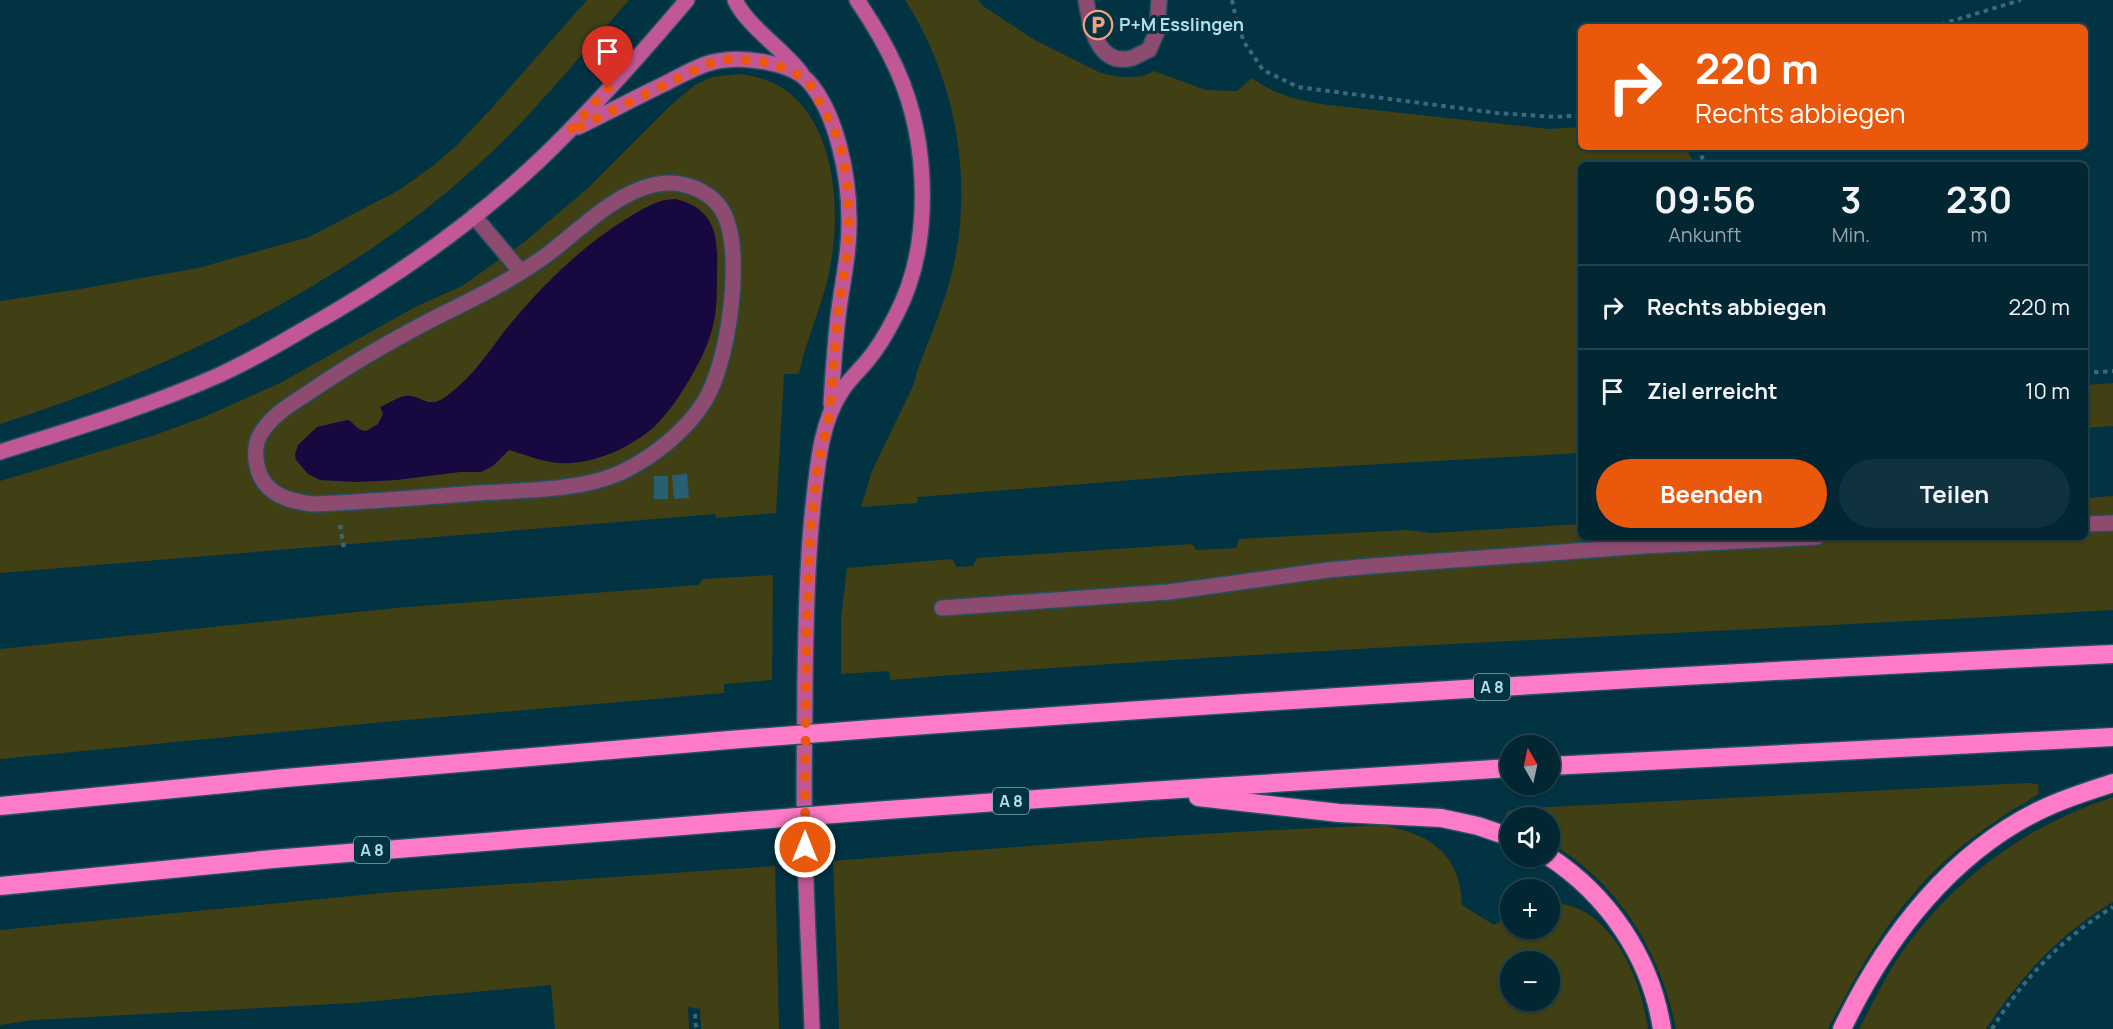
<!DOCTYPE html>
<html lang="de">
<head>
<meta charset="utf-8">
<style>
  :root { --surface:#022632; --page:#10323e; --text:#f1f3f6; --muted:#96a5ac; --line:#23434d; --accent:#ea580c }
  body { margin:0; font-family:Manrope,sans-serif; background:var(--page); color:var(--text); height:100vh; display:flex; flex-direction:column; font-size:22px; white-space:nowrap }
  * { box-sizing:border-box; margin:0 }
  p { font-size:20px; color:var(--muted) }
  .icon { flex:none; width:33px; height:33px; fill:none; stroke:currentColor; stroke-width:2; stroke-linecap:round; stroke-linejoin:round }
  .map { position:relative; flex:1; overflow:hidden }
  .details { position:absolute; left:1578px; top:162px; width:510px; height:378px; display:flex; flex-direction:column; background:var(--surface); border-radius:9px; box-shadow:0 2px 4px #0004,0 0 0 2px var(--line) }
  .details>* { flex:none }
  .hud { position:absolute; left:1578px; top:24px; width:510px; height:126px; border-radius:9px; box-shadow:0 2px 4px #0004,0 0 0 2px var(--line); background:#ea580c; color:#fff; overflow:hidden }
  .needle { width:39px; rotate:351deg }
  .fabs { position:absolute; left:1500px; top:735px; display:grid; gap:12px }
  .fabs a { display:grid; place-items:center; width:60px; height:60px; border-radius:50%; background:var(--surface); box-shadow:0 2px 4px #0004,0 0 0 2px var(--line); font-size:30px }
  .pin { position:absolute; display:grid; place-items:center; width:51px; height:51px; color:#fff; margin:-62px -26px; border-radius:50% 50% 50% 0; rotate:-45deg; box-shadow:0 0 6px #0007 }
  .pin .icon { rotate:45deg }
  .me { position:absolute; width:66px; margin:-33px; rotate:0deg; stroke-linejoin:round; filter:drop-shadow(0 0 4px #0008) }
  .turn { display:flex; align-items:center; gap:21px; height:126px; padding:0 18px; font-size:27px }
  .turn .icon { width:78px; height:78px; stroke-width:2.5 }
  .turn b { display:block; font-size:42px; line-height:51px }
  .eta { display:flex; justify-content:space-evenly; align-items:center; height:102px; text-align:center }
  .eta b { font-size:36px; font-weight:700; line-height:42px }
  .cta { display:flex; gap:12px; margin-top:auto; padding:12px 18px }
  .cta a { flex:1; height:69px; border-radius:36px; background:var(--accent); color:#fff; font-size:24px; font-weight:700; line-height:69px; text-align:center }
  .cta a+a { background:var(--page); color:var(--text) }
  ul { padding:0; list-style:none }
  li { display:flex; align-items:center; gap:18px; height:84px; padding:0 18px; border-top:2px solid var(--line) }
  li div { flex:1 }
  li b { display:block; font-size:22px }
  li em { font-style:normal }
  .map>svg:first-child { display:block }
</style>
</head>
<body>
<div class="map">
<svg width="2113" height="1029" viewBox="0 0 2113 1029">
  <rect width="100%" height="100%" fill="#023343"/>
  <!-- green -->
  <g fill="#413f14" fill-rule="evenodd">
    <path d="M 587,0 L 629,0 C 578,58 530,119 472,170 C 344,286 164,372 0,424 L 0,301 L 80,289 L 198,268 L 309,237 L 399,190 L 434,165 L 456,146 L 490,110 Z"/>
    <path d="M 905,0 L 978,0 L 983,6 L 1033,39 L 1101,73 L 1120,77 L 1133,77 L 1143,76 L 1154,71 L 1206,90 L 1237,91 L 1252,78 C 1275,95 1300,101 1328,105 L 1549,129 L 1581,127 L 1581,147 L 1685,147 L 1695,165 L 1581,165 L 1581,453 L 1220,473 L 918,497 L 917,503 L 861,507 L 872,471 L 914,384 L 917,371 C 930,337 945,303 953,268 C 974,178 955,77 905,0 Z"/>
    <path d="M 739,74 C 833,82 845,199 829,273 C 822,307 806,339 799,374 L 784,374 L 776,513 L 716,518 L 715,514 L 0,573 L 0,481 L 152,436 L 204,417 L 280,383 L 415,307 L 462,286 L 523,243 L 587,189 L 672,104 L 695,85 L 712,77 Z"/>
    <polygon points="2113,383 2113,426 2085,428 2085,385"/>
    <path d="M 2113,496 L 2113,610 C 1705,634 1297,647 890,680 L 889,671 L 841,674 L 841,618 L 847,568 L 952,559 L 957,567 L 973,566 L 977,558 L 1192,544 L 1196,550 L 1236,548 L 1239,539 L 1407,530 L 1432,533 L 1581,524 L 1581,537 L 2085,537 L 2085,498 Z"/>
    <polygon points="773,575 772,680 724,684 724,693 395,721 0,759 0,649 395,608 698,585 703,579"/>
    <path d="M 2027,783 L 2038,784 L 2039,793 C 2031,800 2021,805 2012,810 C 1993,823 1974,836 1956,851 C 1898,900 1862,963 1828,1029 L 1676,1029 C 1661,952 1618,882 1550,843 L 1550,818 L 1510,818 L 1510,822 L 1505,818 L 1507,812 L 1511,810 L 1530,808 Z"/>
    <path d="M 2113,797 L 2113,902 C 2060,933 2019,978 1986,1029 L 1859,1029 C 1871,1007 1881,985 1894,964 C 1947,883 2022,827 2113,797 Z"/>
    <path d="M 1382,825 C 1430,834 1460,853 1462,905 L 1494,925 L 1510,915 L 1510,928 L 1550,928 L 1550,902 C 1562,903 1574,906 1585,912 C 1622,934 1643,988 1648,1029 L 839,1029 L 833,861 C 1016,847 1199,832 1382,825 ZM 1510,962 L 1550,962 L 1550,1000 L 1510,1000 Z"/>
    <polygon points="775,866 779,1029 701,1029 700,1009 688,1007 689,1029 555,1029 551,985 353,1003 32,1020 0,1025 0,930 393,892"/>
  </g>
  <!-- water -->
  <path fill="#170840" d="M 676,199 C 717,210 718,237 717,274 C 717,294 717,315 711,333 C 704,359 674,409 654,427 C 632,446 601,461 571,463 C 550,465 529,456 509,450 L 493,466 L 481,472 L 460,472 L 397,480 L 356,482 L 320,480 L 308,474 L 296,460 L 295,454 L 298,445 L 317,427 L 347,420 C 356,423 355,430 366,431 L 378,424 L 383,414 L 380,407 C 388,404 397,397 405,396 C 423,394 426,412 448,395 C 474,376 491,348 511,323 C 544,284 582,246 626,219 C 641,210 657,199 676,199 Z"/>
  <!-- building -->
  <g fill="#295f73">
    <polygon points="687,474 689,498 674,499 672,475"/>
    <rect x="654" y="476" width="14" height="23"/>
  </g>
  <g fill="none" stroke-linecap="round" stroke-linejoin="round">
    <!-- lane casing -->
    <g stroke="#225161" stroke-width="18">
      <g id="lane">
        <path d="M 1086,0 C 1090,25 1097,67 1132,58 C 1137,56 1143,52 1149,50 L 1157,31 L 1159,0"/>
        <path d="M 474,216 L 521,272 C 492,291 460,305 429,321 C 389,342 349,365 311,391 C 293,403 271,415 260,435 C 254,446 255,459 258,470 C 266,495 289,501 312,504 C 368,502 424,497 479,493 C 524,490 581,491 622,472 C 653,457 686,431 704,402 C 728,365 742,263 727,221 C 717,191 682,178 653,185 C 616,194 587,223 558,246 C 547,256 534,264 521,272"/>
        <polyline points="2085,524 2113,523"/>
        <polyline points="942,608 1169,592 1328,570 1372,566 1645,546 1817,537"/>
      </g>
    </g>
    <!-- secondary casing -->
    <g stroke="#225161" stroke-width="18">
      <g id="secondary">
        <path d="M 735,0 C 747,26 783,49 801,73"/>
        <path d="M 578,127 C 607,113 635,98 664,84 C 681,76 699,64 718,61 C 742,56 790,62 808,81 C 837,113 849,177 849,218 C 850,249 843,279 839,309 C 835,340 833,372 831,404"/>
        <path d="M 0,452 C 73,429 147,407 217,376 C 246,363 274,347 301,331 C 398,277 492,211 569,131 C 610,89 649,45 687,0"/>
        <path d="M 812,1029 C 810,968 806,907 805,846 C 803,791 805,735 805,680 C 806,619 807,558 814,497 C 818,463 821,424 840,394 C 847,381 858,372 867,361 C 879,347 888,331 896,315 C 933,245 929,141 897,70 C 886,45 872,22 857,0"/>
      </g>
    </g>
    <!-- highway casing -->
    <g stroke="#225161" stroke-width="21">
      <g id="highway">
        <path d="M 872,729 C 1285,699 1699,673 2113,654"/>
        <polyline points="1550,766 2113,737"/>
        <polyline points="1198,797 1339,813 1441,818 1478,826 1510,837"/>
        <polyline points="0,806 285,778 729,740"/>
        <polyline points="873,811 1149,791 1510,768"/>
        <path d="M 1548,856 C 1608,895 1651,958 1662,1029"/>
        <polyline points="0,886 273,859 745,821"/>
        <path d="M 1842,1029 C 1886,937 1953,849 2049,806 C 2069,797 2091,790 2113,783"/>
      </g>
    </g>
    <!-- path -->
    <g stroke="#3b6979" stroke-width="4" stroke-dasharray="4.5 4.5" stroke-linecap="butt">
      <polyline points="1232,0 1236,19 1244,42 1263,70 1298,87 1497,113 1556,117 1581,115"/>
      <polyline points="1932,27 2021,0"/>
      <polyline points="1698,147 1705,165"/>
      <polyline points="2085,373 2113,371"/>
      <polyline points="340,525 344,549"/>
      <polyline points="695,1014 696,1029"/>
      <path d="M 1992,1029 C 2022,980 2063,937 2113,907"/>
    </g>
    <!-- lane -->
    <use href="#lane" stroke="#8d4b70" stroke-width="15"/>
    <!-- secondary -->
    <use href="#secondary" stroke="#c15895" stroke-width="15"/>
    <!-- highway -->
    <use href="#highway" stroke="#fd7bc7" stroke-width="18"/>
    <!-- highway-bridge casing -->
    <g stroke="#225161" stroke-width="21" stroke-linecap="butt">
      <g id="highway-bridge">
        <polyline points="729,740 872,729"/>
        <polyline points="745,821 873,811"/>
      </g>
    </g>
    <!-- highway-bridge -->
    <use href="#highway-bridge" stroke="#fd7bc7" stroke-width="18"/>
  </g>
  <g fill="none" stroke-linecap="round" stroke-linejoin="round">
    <!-- route -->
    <polyline stroke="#ea580c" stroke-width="10" stroke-dasharray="0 18" points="608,88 569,132 707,64 729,59 757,61 770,63 792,71 808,81 834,129 842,152 847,179 849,221 847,254 838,312 830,413 818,464 810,537 806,649 805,847"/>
  </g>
  <!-- icons -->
  <defs>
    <g id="parking-ring" transform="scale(1.5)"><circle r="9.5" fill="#023343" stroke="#f1a17b" stroke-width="1.5"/><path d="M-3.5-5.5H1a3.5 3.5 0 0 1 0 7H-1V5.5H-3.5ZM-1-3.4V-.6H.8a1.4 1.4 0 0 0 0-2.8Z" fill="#f1a17b"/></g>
  </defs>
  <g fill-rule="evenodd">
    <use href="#parking-ring" x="1098" y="25"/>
  </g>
  <g text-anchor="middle" stroke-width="6" stroke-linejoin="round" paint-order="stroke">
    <!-- shield labels -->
    <g fill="#023343" stroke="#7fa9b9" stroke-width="1.5">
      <rect x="1474" y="674" width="36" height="26" rx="4.5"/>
      <rect x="993" y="788" width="36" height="26" rx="4.5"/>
      <rect x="354" y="837" width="36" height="26" rx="4.5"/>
    </g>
    <g font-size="16" font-weight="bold" fill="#b4dbeb">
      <text x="1492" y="693">A 8</text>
      <text x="1011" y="807">A 8</text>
      <text x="372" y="856">A 8</text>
    </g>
    <!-- poi labels -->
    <g font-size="18" font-weight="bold" fill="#b4dbeb" stroke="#023343" text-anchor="start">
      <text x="1119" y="31">P+M Esslingen</text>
    </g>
  </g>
</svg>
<div class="fabs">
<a><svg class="needle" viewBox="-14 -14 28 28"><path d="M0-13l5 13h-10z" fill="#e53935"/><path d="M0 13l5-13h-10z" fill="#96a5ac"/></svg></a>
<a><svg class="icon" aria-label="sound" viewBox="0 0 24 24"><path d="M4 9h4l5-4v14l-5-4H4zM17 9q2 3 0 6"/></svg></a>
<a>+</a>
<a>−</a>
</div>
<div class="pin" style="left:608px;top:88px;background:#d93025"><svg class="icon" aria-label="arrive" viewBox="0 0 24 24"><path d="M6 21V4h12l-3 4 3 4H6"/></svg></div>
<svg class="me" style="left:805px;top:847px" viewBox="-20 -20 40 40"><circle r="17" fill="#ea580c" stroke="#fff" stroke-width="3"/><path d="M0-11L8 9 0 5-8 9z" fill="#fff"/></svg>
<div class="hud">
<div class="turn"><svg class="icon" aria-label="right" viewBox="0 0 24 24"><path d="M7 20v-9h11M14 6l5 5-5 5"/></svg><div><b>220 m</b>Rechts abbiegen</div></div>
</div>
<section class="details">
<div class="eta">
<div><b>09:56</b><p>Ankunft</p></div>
<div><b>3</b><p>Min.</p></div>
<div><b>230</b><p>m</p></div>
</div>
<ul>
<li><svg class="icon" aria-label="right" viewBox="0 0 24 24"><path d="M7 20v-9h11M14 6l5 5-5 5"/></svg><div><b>Rechts abbiegen</b></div><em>220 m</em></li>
<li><svg class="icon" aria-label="arrive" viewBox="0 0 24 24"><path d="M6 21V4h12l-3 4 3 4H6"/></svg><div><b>Ziel erreicht</b></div><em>10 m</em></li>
</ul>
<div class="cta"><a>Beenden</a><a>Teilen</a></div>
</section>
</div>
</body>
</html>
